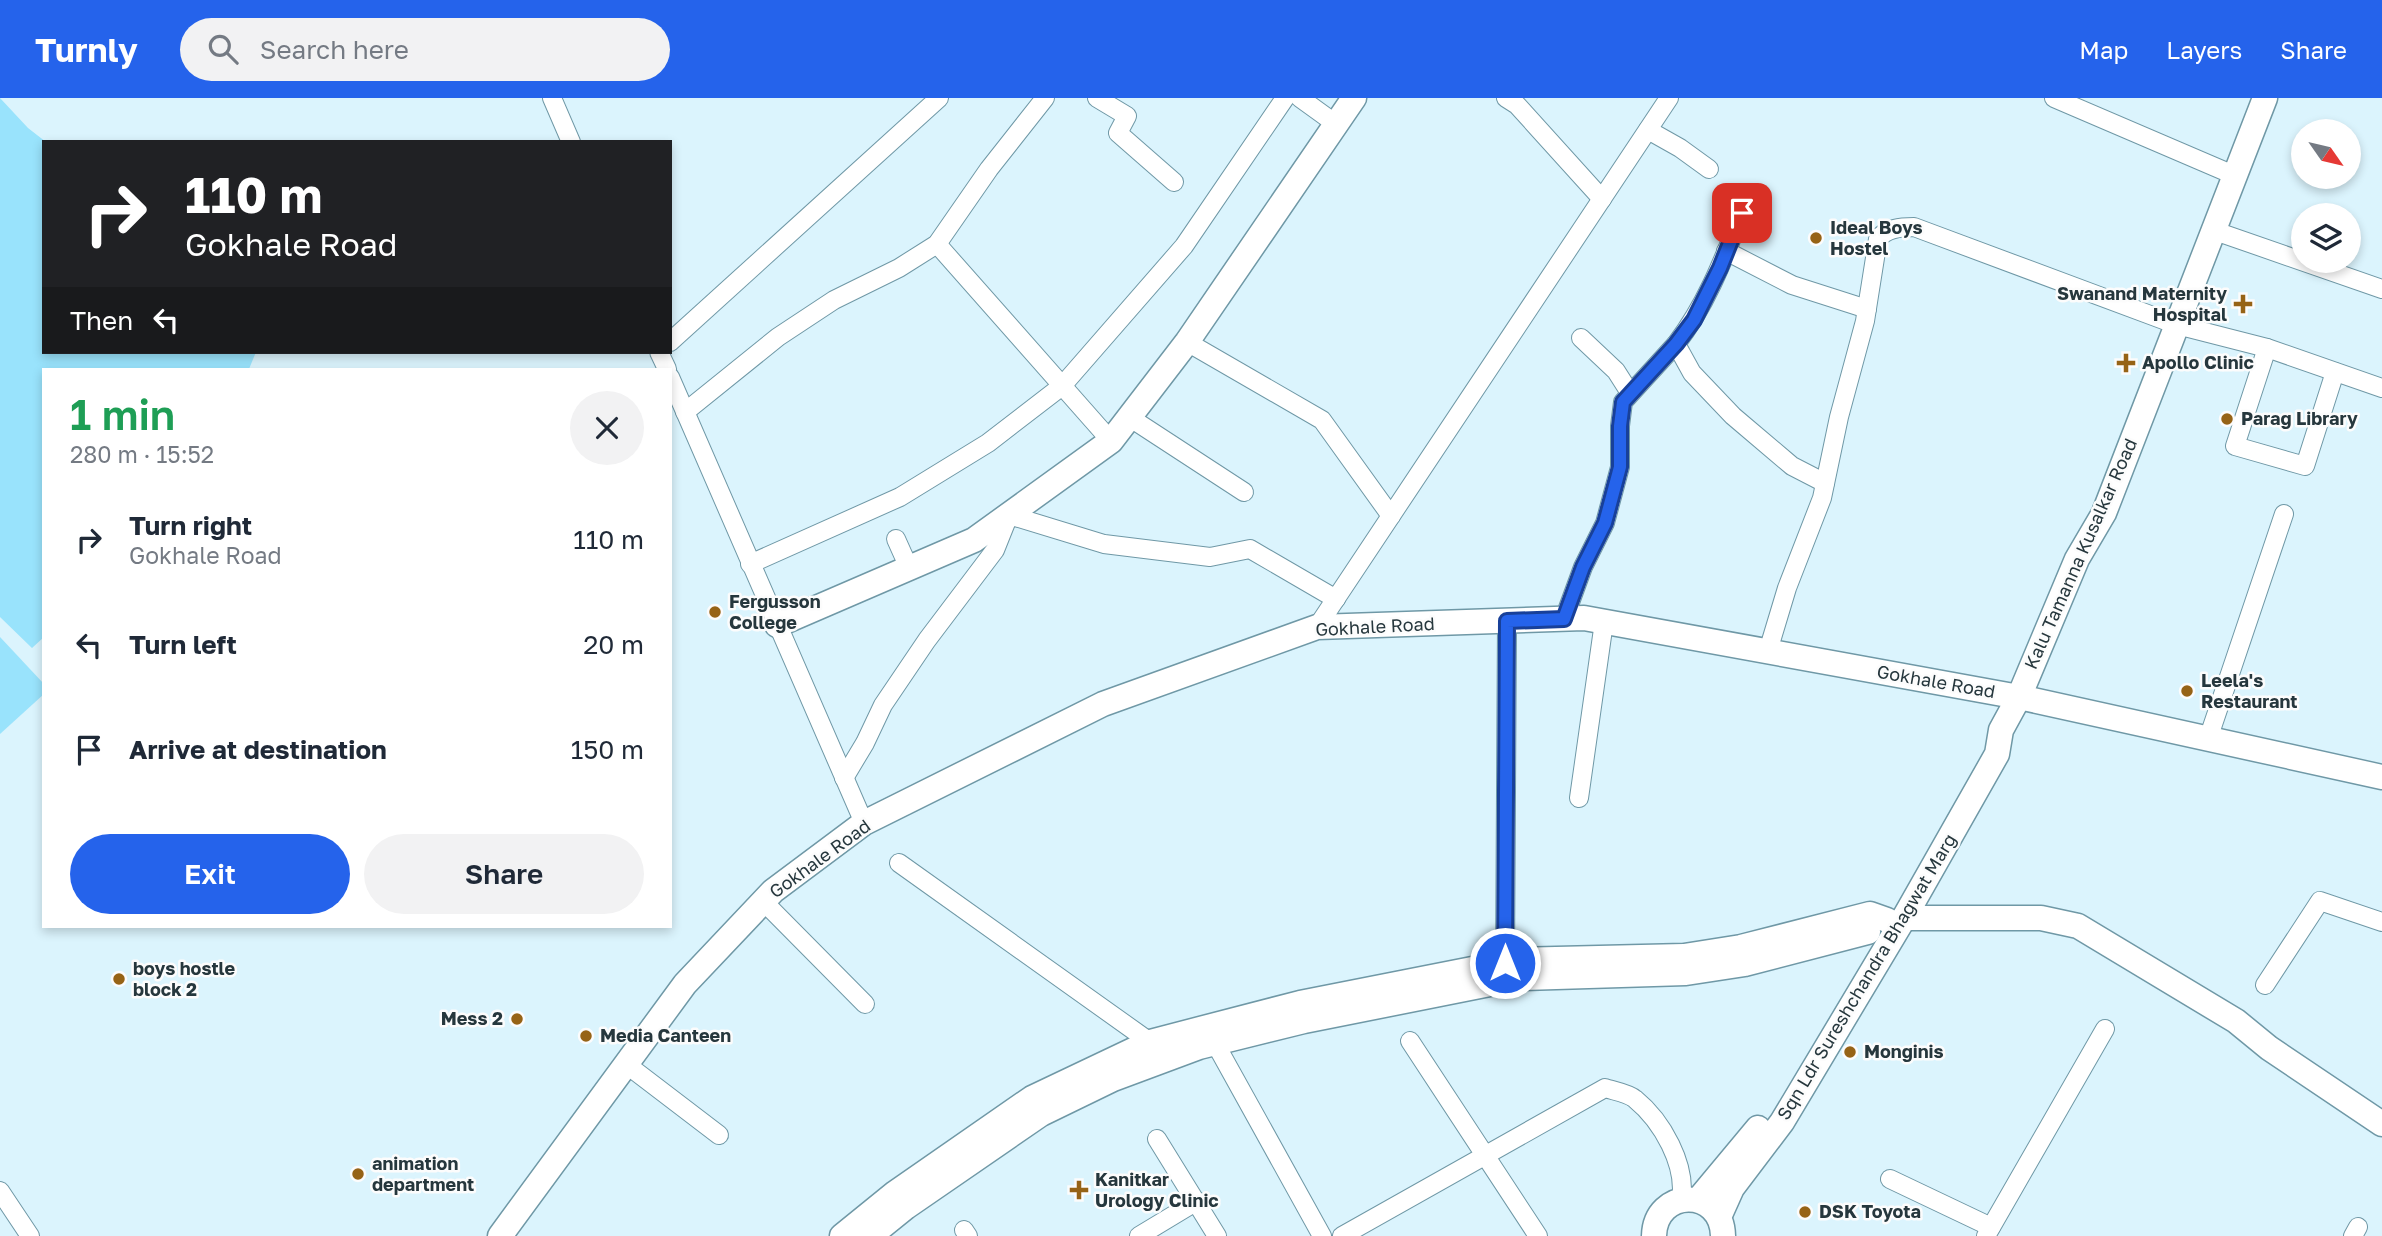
<!DOCTYPE html>
<html lang="en">
<head>
<meta charset="utf-8">
<style>
  :root { --surface:#fff; --page:#f2f2f3; --text:#1f2937; --muted:#747a83; --accent:#2563eb }
  body { margin:0; font-family:"Golos Text",sans-serif; background:var(--page); color:var(--text); height:100vh; display:flex; flex-direction:column; font-size:26px; white-space:nowrap }
  * { box-sizing:border-box; margin:0 }
  p { font-size:23px; color:var(--muted) }
  .icon { flex:none; width:38px; height:38px; fill:none; stroke:currentColor; stroke-width:2; stroke-linecap:round; stroke-linejoin:round }
  .map { position:relative; flex:1; overflow:hidden }
  .drawer { position:absolute; left:42px; top:270px; width:630px; height:560px; display:flex; flex-direction:column; background:var(--surface); border-radius:0px; box-shadow:0 4px 10px #0003 }
  .drawer>* { flex:none }
  .top-card { position:absolute; left:42px; top:42px; width:630px; height:214px; border-radius:0px; box-shadow:0 4px 10px #0003; background:#202124; color:#fff; overflow:hidden }
  .needle { width:46px; rotate:124deg }
  .buttons { position:absolute; left:2291px; top:21px; display:grid; gap:14px }
  .buttons a { display:grid; place-items:center; width:70px; height:70px; border-radius:50%; background:var(--surface); box-shadow:0 4px 10px #0003; font-size:35px }
  .pin { position:absolute; display:grid; place-items:center; width:60px; height:60px; color:#fff; margin:-30px; border-radius:14px; box-shadow:0 4px 10px #0006 }
  .me { position:absolute; width:77px; margin:-38px; rotate:0deg; stroke-linejoin:round; filter:drop-shadow(0 0 5px #0008) }
  .turn { display:flex; align-items:center; gap:24px; height:147px; padding:0 28px; font-size:32px }
  .turn .icon { width:91px; height:91px; stroke-width:2.5 }
  .turn b { display:block; font-size:49px; line-height:60px }
  .then { display:flex; align-items:center; height:66px; padding:0 28px; background:#0003; gap:14px; font-size:26px }
  .round { display:grid; place-items:center; flex:none; width:74px; height:74px; border-radius:37px; background:var(--page) }
  .summary { display:flex; align-items:center; justify-content:space-between; height:119px; padding:0 28px }
  h1 { font-size:42px; font-weight:600; line-height:52px; color:#1e9e55 }
  .cta { display:flex; gap:14px; margin-top:auto; padding:14px 28px }
  .cta a { flex:1; height:80px; border-radius:42px; background:var(--accent); color:#fff; font-size:28px; font-weight:600; line-height:80px; text-align:center }
  .cta a+a { background:var(--page); color:var(--text) }
  ul { padding:0; list-style:none }
  li { display:flex; align-items:center; gap:21px; height:105px; padding:0 28px }
  li div { flex:1 }
  li b { display:block; font-size:26px }
  li em { font-style:normal }
  header { display:flex; align-items:center; gap:42px; box-sizing:border-box; height:98px; padding:0 35px; background:var(--accent); color:#fff }
  header strong { font-size:33px }
  nav { display:flex; gap:38px; margin-inline-start:auto; font-size:24px }
  .search { width:490px; height:63px; background:var(--page); display:flex; align-items:center; gap:18px; box-sizing:border-box; padding:0 24px; border-radius:38px; color:var(--muted); font-size:26px }
  .map>svg:first-child { display:block }
</style>
</head>
<body>
<header>
<strong>Turnly</strong>
<div class="search"><svg class="icon" aria-label="search" viewBox="0 0 24 24"><circle cx="10" cy="10" r="6"/><path d="M15 15l6 6"/></svg>Search here</div>
<nav><a>Map</a><a>Layers</a><a>Share</a></nav>
</header>
<div class="map">
<svg width="2382" height="1138" viewBox="0 0 2382 1138">
  <rect width="100%" height="100%" fill="#dbf4fd"/>
  <!-- green -->
  <g fill="#99e3fc">
    <polygon points="0,0 28,30 46,44 44,44 44,254 256,254 249,271 44,271 44,539 32,550 0,519"/>
    <polygon points="0,539 44,586 44,596 0,636"/>
  </g>
  <g fill="none" stroke-linecap="round" stroke-linejoin="round">
    <!-- street casing -->
    <g stroke="#6f98a6" stroke-width="20">
      <g id="street">
        <polyline points="552,0 571,44"/>
        <polyline points="1097,0 1127,18 1118,35 1174,84"/>
        <polyline points="1300,0 1336,26"/>
        <polyline points="1506,0 1517,7 1602,101"/>
        <polyline points="2054,0 2236,78"/>
        <polyline points="1648,32 1680,50 1709,71"/>
        <path d="M 1749,97 C 1728,149 1710,202 1676,246 L 1692,275 L 1733,318 L 1792,368 L 1825,385"/>
        <polyline points="2215,133 2382,191"/>
        <polyline points="937,146 1111,343"/>
        <polyline points="1726,153 1792,187 1867,211"/>
        <polyline points="1581,240 1616,273 1630,295"/>
        <polyline points="670,244 939,0"/>
        <polyline points="1187,244 1322,322 1391,418"/>
        <polyline points="2267,250 2235,348 2305,368 2335,274"/>
        <polyline points="659,254 667,271"/>
        <polyline points="670,279 864,725"/>
        <polyline points="685,314 778,239 834,202 899,170 937,146 989,71 1045,0"/>
        <polyline points="1129,319 1244,394"/>
        <polyline points="896,441 909,470"/>
        <polyline points="750,466 900,399 988,345 1062,288 1184,148 1285,0"/>
        <polyline points="1564,521 1583,469 1605,425 1620,369 1620,328 1623,304 1676,246"/>
        <polyline points="1317,529 1669,0"/>
        <path d="M 1768,553 L 1787,490 L 1822,400 L 1839,319 L 1865,223 L 1878,141 C 1886,130 1901,129 1914,129 L 2177,227 L 2267,250 L 2382,290"/>
        <polyline points="2208,641 2284,416"/>
        <polyline points="844,680 865,645 883,607 927,542 995,452 1009,417 1104,446 1210,459 1250,451 1336,501"/>
        <polyline points="1579,700 1604,524"/>
        <polyline points="899,765 1150,944"/>
        <polyline points="763,803 865,906"/>
        <polyline points="1505,865 1507,523"/>
        <polyline points="2265,887 2320,803 2382,824"/>
        <polyline points="1211,935 1215,945 1322,1138"/>
        <polyline points="1410,943 1538,1138"/>
        <polyline points="626,966 719,1037"/>
        <polyline points="1157,1041 1217,1138"/>
        <polyline points="1890,1081 1991,1129"/>
        <polyline points="0,1093 30,1138"/>
        <polyline points="964,1132 968,1138"/>
        <polyline points="1139,1138 1197,1103"/>
        <path d="M 1342,1138 L 1605,990 C 1614,993 1628,995 1635,1001 C 1662,1023 1687,1067 1681,1102"/>
        <polyline points="1986,1138 2105,931"/>
        <polyline points="2353,1138 2358,1129"/>
      </g>
    </g>
    <!-- secondary casing -->
    <g stroke="#6f98a6" stroke-width="27">
      <g id="secondary">
        <polyline points="777,527 974,442 1111,343 1187,244 1354,0"/>
        <polyline points="1904,820 2041,820 2078,828 2236,923 2269,950 2382,1026"/>
        <polyline points="1698,1102 1758,1030"/>
        <polyline points="1719,1119 1732,1090 1782,1024 1904,820 1997,656 2001,632 2019,599 2077,461 2104,415 2265,0"/>
        <polyline points="500,1138 685,886 773,793 864,725 1103,606 1317,529 1584,520 2019,599 2382,679"/>
        <polyline points="842,1138 895,1095 1032,1000 1150,944 1300,905 1518,862 1684,858 1741,849 1870,816 1887,822"/>
        <polyline points="870,1138 906,1109 1041,1016 1113,981 1199,949 1304,923 1520,880 1686,875 1745,866 1868,834"/>
        <path d="M 1654,1138 C 1655,1090 1722,1089 1723,1138"/>
      </g>
    </g>
    <!-- street -->
    <use href="#street" stroke="#fff" stroke-width="18"/>
    <!-- secondary -->
    <use href="#secondary" stroke="#fff" stroke-width="24"/>
  </g>
  <g fill="none" stroke-linecap="round" stroke-linejoin="round">
    <!-- route casing -->
    <g stroke="#184099" stroke-width="18">
      <polyline id="route" points="1505,865 1507,523 1564,521 1583,469 1605,425 1620,369 1620,328 1623,304 1676,246 1694,222 1720,170 1742,115"/>
    </g>
    <!-- route -->
    <use href="#route" stroke="#2563eb" stroke-width="12"/>
  </g>
  <!-- markers -->
  <g fill="#966316" stroke="#fcfcfc" stroke-width="2.5">
    <circle cx="1816" cy="140" r="7"/>
    <path d="M2239.5 195.5h7v7h7v7h-7v7h-7v-7h-7v-7h7z"/>
    <path d="M2122.5 254.5h7v7h7v7h-7v7h-7v-7h-7v-7h7z"/>
    <circle cx="2227" cy="321" r="7"/>
    <circle cx="715" cy="514" r="7"/>
    <circle cx="2187" cy="593" r="7"/>
    <circle cx="119" cy="881" r="7"/>
    <circle cx="517" cy="921" r="7"/>
    <circle cx="586" cy="938" r="7"/>
    <circle cx="1850" cy="954" r="7"/>
    <circle cx="358" cy="1076" r="7"/>
    <path d="M1075.5 1081.5h7v7h7v7h-7v7h-7v-7h-7v-7h7z"/>
    <circle cx="1805" cy="1114" r="7"/>
  </g>
  <g text-anchor="middle" stroke-width="5" stroke-linejoin="round" paint-order="stroke">
    <!-- poi labels -->
    <g font-size="18" font-weight="bold" fill="#26373d" stroke="#fcfcfc" text-anchor="start">
      <text x="1830" y="136">Ideal Boys<tspan x="1830" dy="21">Hostel</tspan></text>
      <text x="2227" y="202" text-anchor="end">Swanand Maternity<tspan x="2227" dy="21">Hospital</tspan></text>
      <text x="2142" y="271">Apollo Clinic</text>
      <text x="2241" y="327">Parag Library</text>
      <text x="729" y="510">Fergusson<tspan x="729" dy="21">College</tspan></text>
      <text x="2201" y="589">Leela's<tspan x="2201" dy="21">Restaurant</tspan></text>
      <text x="133" y="877">boys hostle<tspan x="133" dy="21">block 2</tspan></text>
      <text x="503" y="927" text-anchor="end">Mess 2</text>
      <text x="600" y="944">Media Canteen</text>
      <text x="1864" y="960">Monginis</text>
      <text x="372" y="1072">animation<tspan x="372" dy="21">department</tspan></text>
      <text x="1095" y="1088">Kanitkar<tspan x="1095" dy="21">Urology Clinic</tspan></text>
      <text x="1819" y="1120">DSK Toyota</text>
    </g>
    <!-- street labels -->
    <g font-size="18" fill="#26373d" stroke="#fcfcfc">
      <text transform="translate(2081 456) rotate(-66)" y="6">Kalu Tamanna Kusalkar Road</text>
      <text transform="translate(1375 529) rotate(-3)" y="6">Gokhale Road</text>
      <text transform="translate(1936 584) rotate(10)" y="6">Gokhale Road</text>
      <text transform="translate(820 761) rotate(-36)" y="6">Gokhale Road</text>
      <text transform="translate(1867 879) rotate(-59)" y="6">Sqn Ldr Sureshchandra Bhagwat Marg</text>
    </g>
  </g>
</svg>
<div class="buttons">
<a><svg class="needle" viewBox="-14 -14 28 28"><path d="M0-13l5 13h-10z" fill="#e53935"/><path d="M0 13l5-13h-10z" fill="#747a83"/></svg></a>
<a><svg class="icon" aria-label="layers" viewBox="0 0 24 24"><path d="M12 4l9 5-9 5-9-5zM3 14l9 5 9-5"/></svg></a>
</div>
<div class="pin" style="left:1742px;top:115px;background:#d93025"><svg class="icon" aria-label="arrive" viewBox="0 0 24 24"><path d="M6 21V4h12l-3 4 3 4H6"/></svg></div>
<svg class="me" style="left:1505px;top:865px" viewBox="-20 -20 40 40"><circle r="17" fill="#2563eb" stroke="#fff" stroke-width="3"/><path d="M0-11L8 9 0 5-8 9z" fill="#fff"/></svg>
<div class="top-card">
<div class="turn"><svg class="icon" aria-label="right" viewBox="0 0 24 24"><path d="M7 20v-9h11M14 6l5 5-5 5"/></svg><div><b>110 m</b>Gokhale Road</div></div>
<div class="then">Then<svg class="icon" aria-label="left" viewBox="0 0 24 24"><path d="M17 20v-9H6M10 6l-5 5 5 5"/></svg></div>
</div>
<section class="drawer">
<div class="summary"><div><h1>1 min</h1><p>280 m · 15:52</p></div><a class="round"><svg class="icon" aria-label="close" viewBox="0 0 24 24"><path d="M6 6l12 12M18 6L6 18"/></svg></a></div>
<ul>
<li><svg class="icon" aria-label="right" viewBox="0 0 24 24"><path d="M7 20v-9h11M14 6l5 5-5 5"/></svg><div><b>Turn right</b><p>Gokhale Road</p></div><em>110 m</em></li>
<li><svg class="icon" aria-label="left" viewBox="0 0 24 24"><path d="M17 20v-9H6M10 6l-5 5 5 5"/></svg><div><b>Turn left</b></div><em>20 m</em></li>
<li><svg class="icon" aria-label="arrive" viewBox="0 0 24 24"><path d="M6 21V4h12l-3 4 3 4H6"/></svg><div><b>Arrive at destination</b></div><em>150 m</em></li>
</ul>
<div class="cta"><a>Exit</a><a>Share</a></div>
</section>
</div>
</body>
</html>
